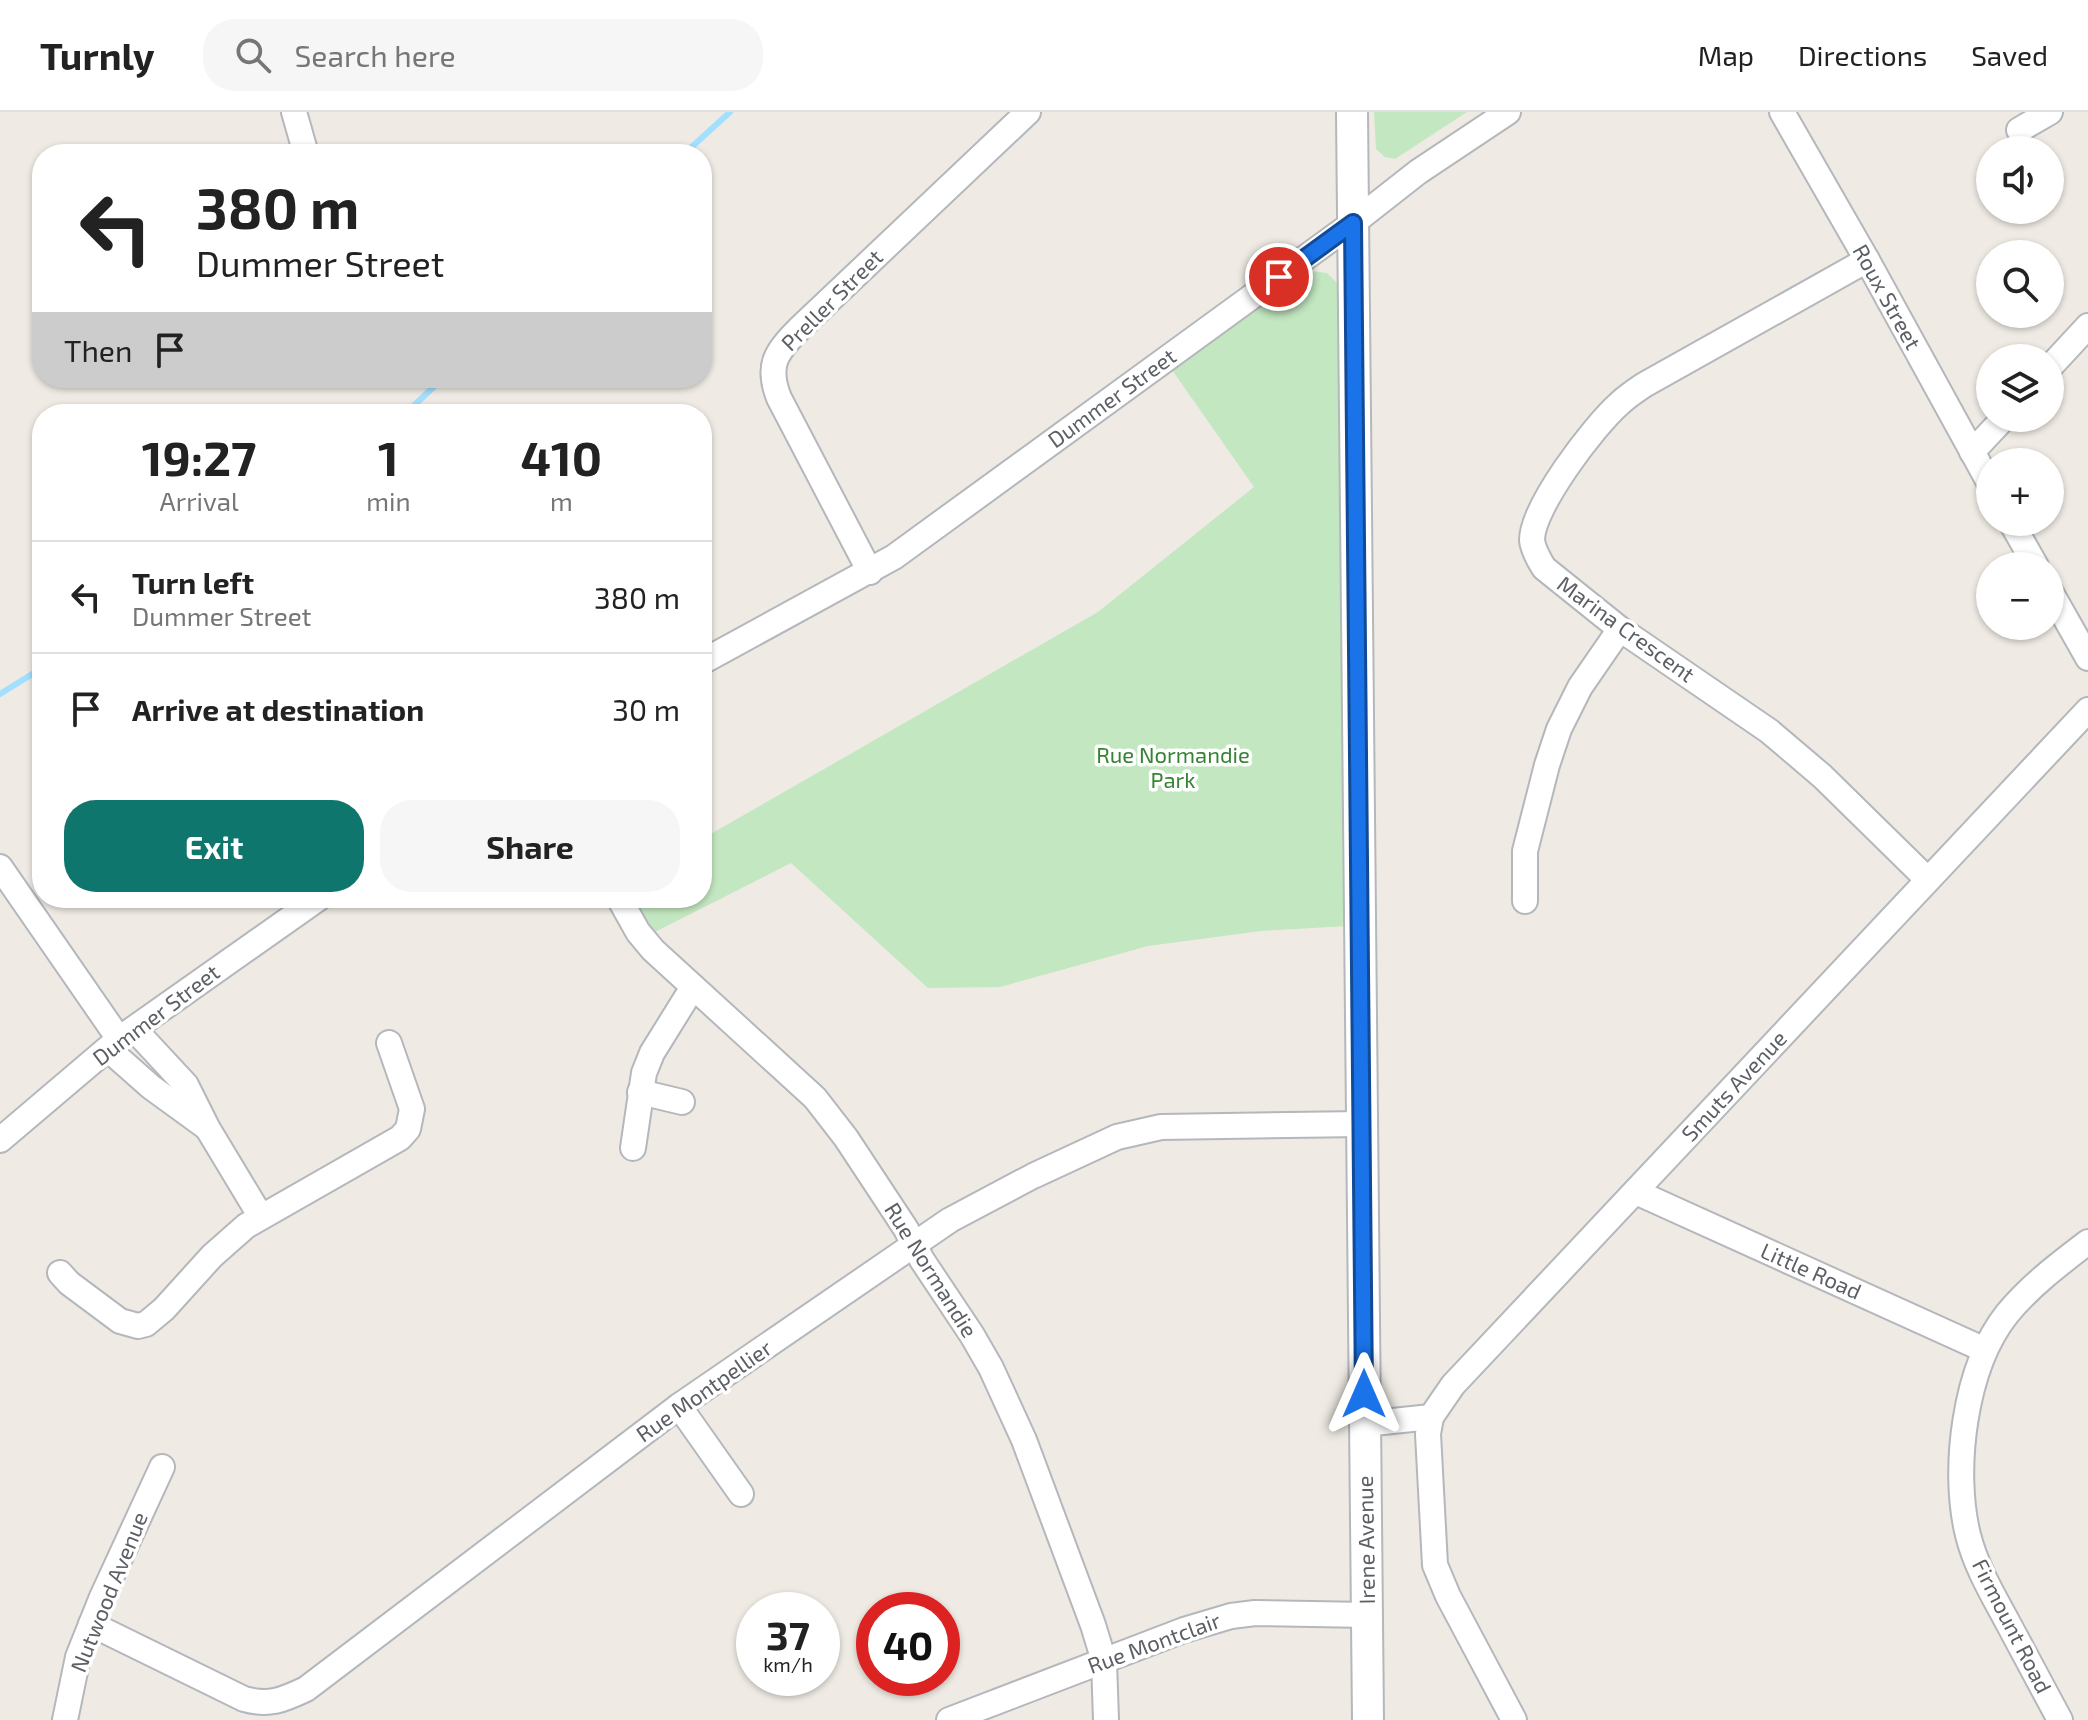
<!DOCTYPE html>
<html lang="en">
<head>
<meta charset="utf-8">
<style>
  :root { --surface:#fff; --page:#f6f6f6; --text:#222; --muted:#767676; --line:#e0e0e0; --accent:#0f766e }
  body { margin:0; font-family:"Exo 2",sans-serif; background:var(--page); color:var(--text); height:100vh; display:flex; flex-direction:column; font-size:30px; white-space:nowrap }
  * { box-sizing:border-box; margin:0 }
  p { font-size:26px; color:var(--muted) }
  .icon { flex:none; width:44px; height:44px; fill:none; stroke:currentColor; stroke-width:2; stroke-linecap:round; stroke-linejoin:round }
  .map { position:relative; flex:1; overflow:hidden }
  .side { position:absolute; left:32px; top:292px; width:680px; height:504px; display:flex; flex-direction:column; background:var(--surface); border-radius:32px; box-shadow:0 2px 6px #0004 }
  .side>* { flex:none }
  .banner { position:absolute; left:32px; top:32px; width:680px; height:244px; border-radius:32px; box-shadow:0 2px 6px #0004; background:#fff; color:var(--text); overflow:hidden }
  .controls { position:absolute; left:1976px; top:24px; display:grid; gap:16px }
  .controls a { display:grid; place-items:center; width:88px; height:88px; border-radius:50%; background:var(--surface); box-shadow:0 2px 6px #0004; font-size:40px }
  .speed { position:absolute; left:736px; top:1480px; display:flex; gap:16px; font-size:40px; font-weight:700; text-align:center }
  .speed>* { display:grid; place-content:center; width:104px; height:104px; border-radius:50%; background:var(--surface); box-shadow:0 2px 6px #0004; line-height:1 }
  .speed small { font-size:20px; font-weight:400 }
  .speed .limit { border:12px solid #d22; background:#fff; color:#111 }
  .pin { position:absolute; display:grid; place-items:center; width:68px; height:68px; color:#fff; margin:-34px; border:4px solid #fff; border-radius:50%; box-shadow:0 2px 8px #0007 }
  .me { position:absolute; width:88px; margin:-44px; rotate:0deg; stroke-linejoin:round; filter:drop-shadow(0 0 6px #0008) }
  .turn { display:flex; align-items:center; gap:28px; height:168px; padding:0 32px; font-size:36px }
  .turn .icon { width:104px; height:104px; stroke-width:2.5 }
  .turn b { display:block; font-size:56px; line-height:68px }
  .then { display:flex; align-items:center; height:76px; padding:0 32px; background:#0003; gap:16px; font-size:30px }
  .eta { display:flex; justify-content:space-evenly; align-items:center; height:136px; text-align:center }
  .eta b { font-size:48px; font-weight:700; line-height:56px }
  .button { display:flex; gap:16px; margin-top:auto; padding:16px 32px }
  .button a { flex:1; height:92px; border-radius:32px; background:var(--accent); color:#fff; font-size:32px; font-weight:700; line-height:92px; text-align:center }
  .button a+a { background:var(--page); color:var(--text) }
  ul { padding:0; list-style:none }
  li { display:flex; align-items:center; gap:24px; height:112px; padding:0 32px; border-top:2px solid var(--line) }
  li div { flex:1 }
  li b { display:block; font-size:30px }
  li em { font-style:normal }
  header { display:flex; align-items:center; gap:48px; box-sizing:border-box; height:112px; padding:0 40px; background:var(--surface); border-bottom:2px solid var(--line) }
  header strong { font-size:38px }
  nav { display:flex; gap:44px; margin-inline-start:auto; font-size:28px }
  .search { width:560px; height:72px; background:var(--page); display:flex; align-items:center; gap:20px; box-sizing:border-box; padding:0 28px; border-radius:32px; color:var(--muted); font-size:30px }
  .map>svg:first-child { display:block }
</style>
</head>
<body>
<header>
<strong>Turnly</strong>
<div class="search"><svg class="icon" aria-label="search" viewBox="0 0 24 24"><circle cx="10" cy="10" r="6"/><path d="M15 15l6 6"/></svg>Search here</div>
<nav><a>Map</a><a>Directions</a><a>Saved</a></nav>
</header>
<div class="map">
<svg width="2088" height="1608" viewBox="0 0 2088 1608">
  <rect width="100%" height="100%" fill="#efebe4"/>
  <!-- green -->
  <g fill="#c3e7c0">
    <polygon points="1374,0 1467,0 1395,47 1385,45 1376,37"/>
    <polygon points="1311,159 1327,161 1339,173 1348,814 1261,819 1148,834 1000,875 928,876 791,751 651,822 631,786 702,786 702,727 1098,500 1254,375 1172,258"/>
  </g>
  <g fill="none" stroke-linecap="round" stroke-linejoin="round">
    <!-- stream -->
    <g stroke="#a3dfff" stroke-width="6">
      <polyline points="684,42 730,0"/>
      <polyline points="405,302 443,266"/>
      <polyline points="0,582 42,556"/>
    </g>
    <!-- minor casing -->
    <g stroke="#b4b7bb" stroke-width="28">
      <g id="minor">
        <polyline points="294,0 306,42"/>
        <polyline points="1782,0 1867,148 1990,372"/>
        <polyline points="2019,18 2050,0"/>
        <path d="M 1867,148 L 1644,273 C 1635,279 1626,285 1619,292 C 1594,314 1532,395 1532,428 C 1533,438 1539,448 1544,456 L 1620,517 L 1769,619 L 1822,664 L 1927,767"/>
        <polyline points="2050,255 2088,214"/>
        <polyline points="1972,340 2004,306"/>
        <polyline points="2011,410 2036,454"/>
        <path d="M 870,460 L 779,286 C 766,253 776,240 800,216 L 1028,0"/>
        <polyline points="2050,479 2088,546"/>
        <polyline points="702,550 894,445 1353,111 1418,60 1508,0"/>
        <polyline points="0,755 119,927"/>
        <polyline points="619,786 638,820 653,838 815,986 846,1026 906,1117 922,1148 972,1223 991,1256 1024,1328 1093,1513 1104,1549 1106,1608"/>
        <polyline points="1525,789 1525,739 1547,653 1559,617 1580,575 1620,517"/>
        <polyline points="134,917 186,973 208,1017 261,1105"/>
        <polyline points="108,937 151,975 206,1015"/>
        <polyline points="640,980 682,990"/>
        <polyline points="0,1028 119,927 319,786"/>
        <polyline points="633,1036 644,961 652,941 693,875"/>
        <polyline points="1636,1080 1985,1238"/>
        <polyline points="60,1161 69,1171 120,1209 138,1214 146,1212 164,1197 212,1144 246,1114 400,1026 408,1017 412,997 389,931"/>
        <polyline points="679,1294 741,1382"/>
        <polyline points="1431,1305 1428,1322 1435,1453 1448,1484 1514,1608"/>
        <polyline points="1364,1312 1431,1305 1453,1273 2088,598"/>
        <path d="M 91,1512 L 244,1587 C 269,1594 283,1588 306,1577 L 679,1294 L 950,1108 L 1033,1064 L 1117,1025 L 1161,1015 L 1362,1012"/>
        <polyline points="65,1608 78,1545 102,1485 162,1355"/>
        <polyline points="949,1608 1184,1518 1231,1504 1255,1501 1368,1503"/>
        <path d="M 2060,1608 C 2043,1576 2026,1544 2008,1511 C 1993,1483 1976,1455 1968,1423 C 1952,1359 1964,1256 2007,1202 C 2030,1174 2059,1152 2088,1130"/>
      </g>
    </g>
    <!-- tertiary casing -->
    <g stroke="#b4b7bb" stroke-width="34">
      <polyline id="tertiary" points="1352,0 1368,1608"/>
    </g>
    <!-- minor -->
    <use href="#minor" stroke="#fff" stroke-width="24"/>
    <!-- tertiary -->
    <use href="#tertiary" stroke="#fff" stroke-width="30"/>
  </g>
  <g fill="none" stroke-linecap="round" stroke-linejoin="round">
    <!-- route casing -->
    <g stroke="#114b97" stroke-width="20">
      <polyline id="route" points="1279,165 1353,111 1364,1282"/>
    </g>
    <!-- route -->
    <use href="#route" stroke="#1a73e8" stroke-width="14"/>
  </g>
  <g text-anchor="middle" stroke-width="7" stroke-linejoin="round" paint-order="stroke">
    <!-- street labels -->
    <g font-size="22" fill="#5c6065" stroke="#fff">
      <text transform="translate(1887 185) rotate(61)" y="8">Roux Street</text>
      <text transform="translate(832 188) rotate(-45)" y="8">Preller Street</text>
      <text transform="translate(1112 286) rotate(-36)" y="8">Dummer Street</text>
      <text transform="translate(1626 517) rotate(36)" y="8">Marina Crescent</text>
      <text transform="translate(156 903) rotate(-37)" y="8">Dummer Street</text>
      <text transform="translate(1734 974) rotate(-47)" y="8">Smuts Avenue</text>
      <text transform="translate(931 1158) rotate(58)" y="8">Rue Normandie</text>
      <text transform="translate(1811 1159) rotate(24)" y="8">Little Road</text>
      <text transform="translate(704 1279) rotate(-35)" y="8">Rue Montpellier</text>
      <text transform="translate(1366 1428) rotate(-91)" y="8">Irene Avenue</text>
      <text transform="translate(109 1480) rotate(-68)" y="8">Nutwood Avenue</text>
      <text transform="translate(2012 1514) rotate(63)" y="8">Firmount Road</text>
      <text transform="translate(1154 1531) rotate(-20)" y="8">Rue Montclair</text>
    </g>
    <!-- park labels -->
    <g font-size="22" fill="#368433" stroke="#fff">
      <text x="1173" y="651">Rue Normandie<tspan x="1173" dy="25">Park</tspan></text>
    </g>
  </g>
</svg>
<div class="controls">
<a><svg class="icon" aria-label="sound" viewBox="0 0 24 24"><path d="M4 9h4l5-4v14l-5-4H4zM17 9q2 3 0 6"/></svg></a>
<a><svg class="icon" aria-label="search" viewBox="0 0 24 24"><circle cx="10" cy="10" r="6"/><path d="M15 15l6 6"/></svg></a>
<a><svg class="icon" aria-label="layers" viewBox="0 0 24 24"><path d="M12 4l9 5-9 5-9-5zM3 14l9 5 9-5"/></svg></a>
<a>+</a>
<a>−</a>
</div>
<div class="speed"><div>37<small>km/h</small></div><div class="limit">40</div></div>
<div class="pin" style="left:1279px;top:165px;background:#d93025"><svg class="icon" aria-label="arrive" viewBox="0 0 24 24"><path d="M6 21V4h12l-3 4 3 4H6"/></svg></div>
<svg class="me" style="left:1364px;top:1282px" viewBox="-20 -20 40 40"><path d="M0-17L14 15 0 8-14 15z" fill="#1a73e8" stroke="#fff" stroke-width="4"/></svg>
<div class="banner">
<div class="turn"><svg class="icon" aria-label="left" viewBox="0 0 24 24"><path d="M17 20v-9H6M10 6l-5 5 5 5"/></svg><div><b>380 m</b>Dummer Street</div></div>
<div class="then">Then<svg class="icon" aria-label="arrive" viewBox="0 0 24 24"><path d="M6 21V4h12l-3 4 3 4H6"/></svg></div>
</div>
<section class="side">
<div class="eta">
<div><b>19:27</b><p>Arrival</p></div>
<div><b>1</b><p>min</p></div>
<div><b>410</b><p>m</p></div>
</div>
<ul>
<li><svg class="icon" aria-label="left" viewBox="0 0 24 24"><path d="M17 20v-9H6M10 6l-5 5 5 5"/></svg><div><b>Turn left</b><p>Dummer Street</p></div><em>380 m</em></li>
<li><svg class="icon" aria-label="arrive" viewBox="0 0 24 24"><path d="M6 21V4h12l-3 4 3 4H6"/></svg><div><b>Arrive at destination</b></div><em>30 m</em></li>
</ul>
<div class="button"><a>Exit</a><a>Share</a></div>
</section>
</div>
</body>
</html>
